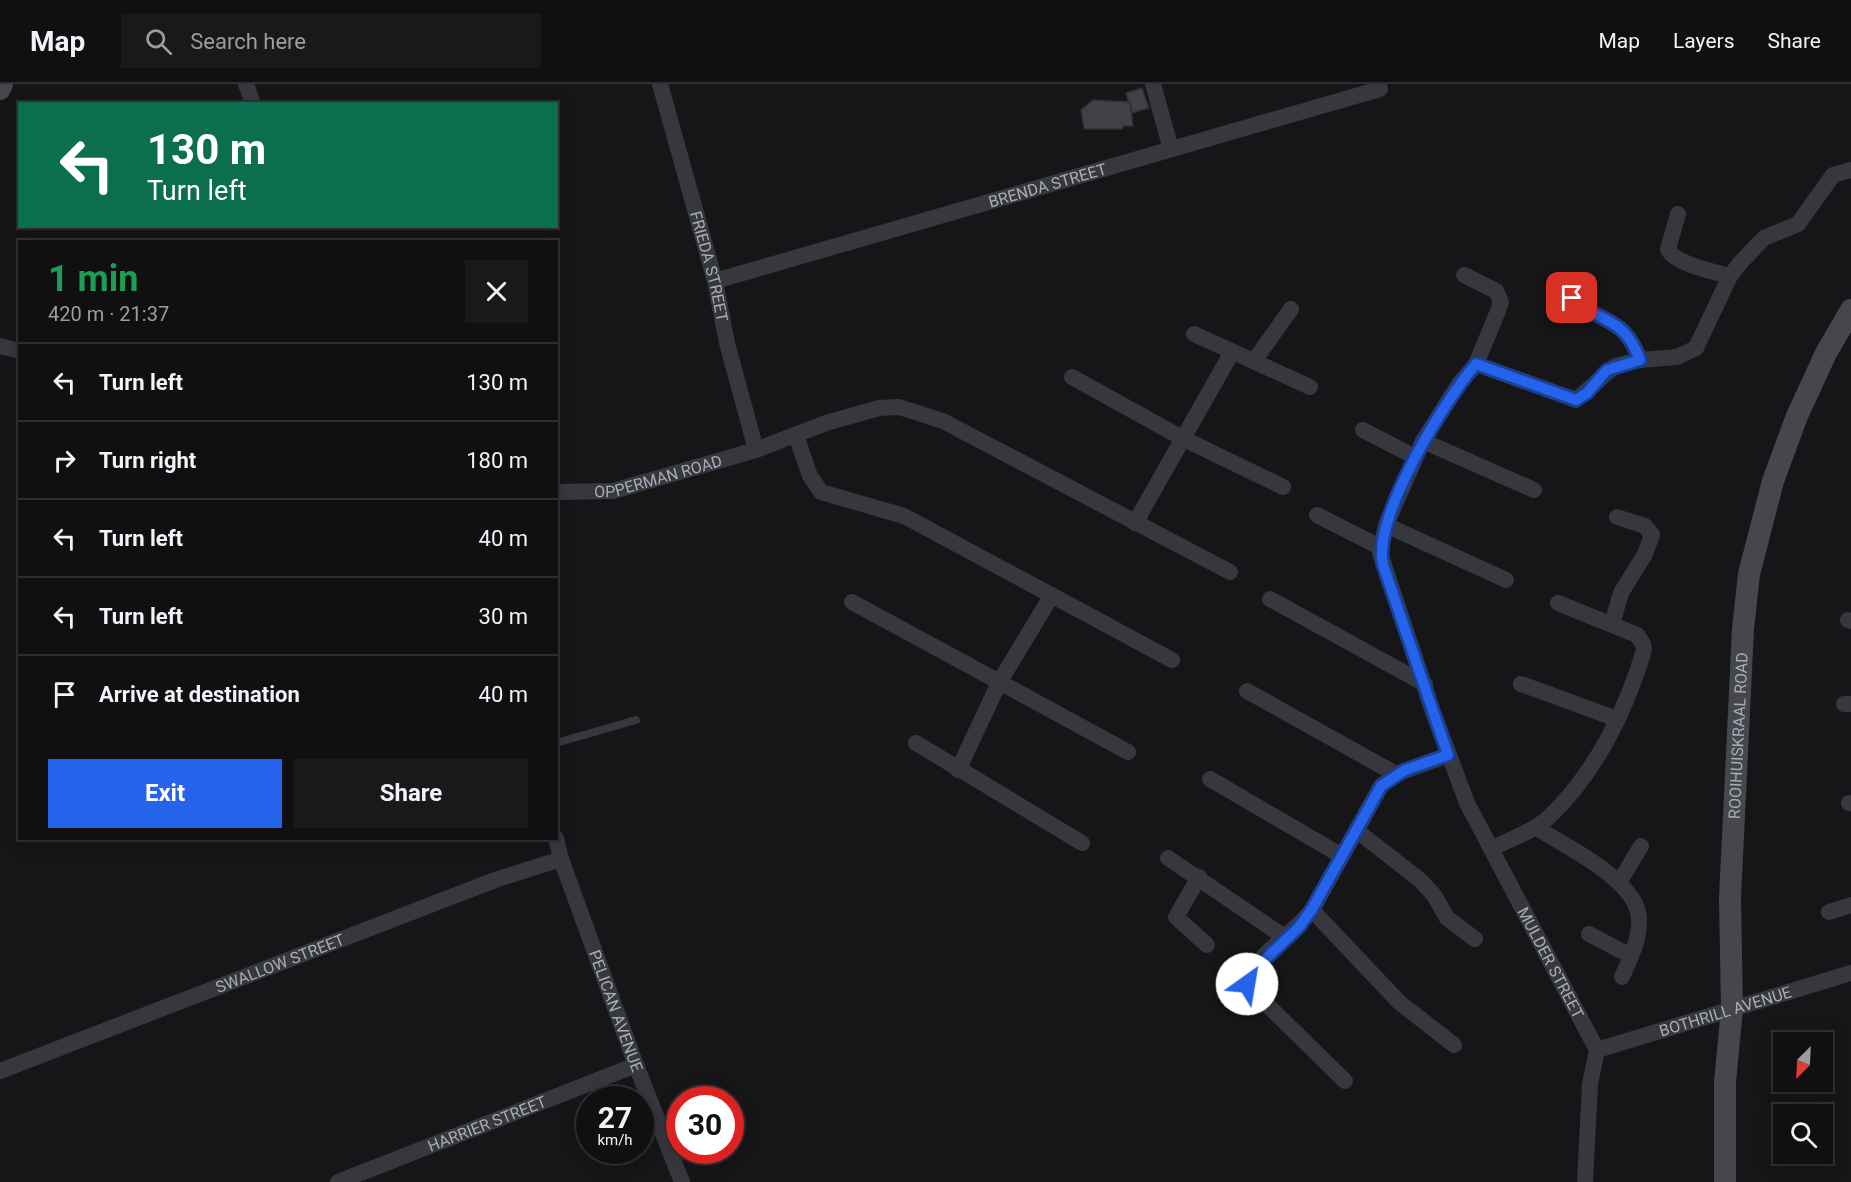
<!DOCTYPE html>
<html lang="en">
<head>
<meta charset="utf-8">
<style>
  :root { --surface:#101012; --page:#19191b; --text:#f1f3f6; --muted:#9c9d9f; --line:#303032; --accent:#2563eb }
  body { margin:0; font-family:Roboto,sans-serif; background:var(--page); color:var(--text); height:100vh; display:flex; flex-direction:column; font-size:22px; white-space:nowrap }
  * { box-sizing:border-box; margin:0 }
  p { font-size:20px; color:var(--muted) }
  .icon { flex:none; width:33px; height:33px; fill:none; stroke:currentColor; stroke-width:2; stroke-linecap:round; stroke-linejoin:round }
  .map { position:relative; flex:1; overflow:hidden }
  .panel { position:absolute; left:18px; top:156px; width:540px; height:600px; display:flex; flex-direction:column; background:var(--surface); border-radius:0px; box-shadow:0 3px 15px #0003,0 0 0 2px var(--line) }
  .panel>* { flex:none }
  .top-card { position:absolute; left:18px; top:18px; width:540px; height:126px; border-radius:0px; box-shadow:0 3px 15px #0003,0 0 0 2px var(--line); background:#0b6e4f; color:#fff; overflow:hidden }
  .needle { width:39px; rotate:204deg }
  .fabs { position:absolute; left:1773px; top:948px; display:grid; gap:12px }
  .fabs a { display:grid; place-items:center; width:60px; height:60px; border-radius:0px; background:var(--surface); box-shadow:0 3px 15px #0003,0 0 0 2px var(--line); font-size:30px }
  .speed { position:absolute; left:576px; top:1002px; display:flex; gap:12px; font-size:30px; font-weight:700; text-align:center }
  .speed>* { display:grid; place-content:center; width:78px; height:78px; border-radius:50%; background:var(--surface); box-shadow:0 3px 15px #0003,0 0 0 2px var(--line); line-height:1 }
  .speed small { font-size:15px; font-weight:400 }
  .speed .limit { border:9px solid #d22; background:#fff; color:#111 }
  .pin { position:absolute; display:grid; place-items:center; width:51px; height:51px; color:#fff; margin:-26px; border-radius:12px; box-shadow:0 3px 9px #0006 }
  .me { position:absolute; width:66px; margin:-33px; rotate:32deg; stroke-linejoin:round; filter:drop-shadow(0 0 4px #0008) }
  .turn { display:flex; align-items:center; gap:21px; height:126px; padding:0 30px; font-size:27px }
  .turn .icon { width:78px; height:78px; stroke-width:2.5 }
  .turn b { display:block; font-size:42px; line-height:51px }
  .round { display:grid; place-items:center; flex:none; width:63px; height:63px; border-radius:0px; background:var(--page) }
  .summary { display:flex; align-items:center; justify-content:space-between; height:102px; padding:0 30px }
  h1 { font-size:36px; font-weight:700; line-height:45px; color:#1e9e55 }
  .button { display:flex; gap:12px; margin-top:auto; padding:12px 30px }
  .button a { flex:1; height:69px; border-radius:0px; background:var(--accent); color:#fff; font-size:24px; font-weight:700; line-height:69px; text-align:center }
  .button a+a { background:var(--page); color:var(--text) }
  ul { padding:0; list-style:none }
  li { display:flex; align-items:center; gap:18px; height:78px; padding:0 30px; border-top:2px solid var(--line) }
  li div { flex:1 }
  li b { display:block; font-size:22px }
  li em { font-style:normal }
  header { display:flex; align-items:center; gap:36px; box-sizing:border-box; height:84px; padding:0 30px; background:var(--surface); border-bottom:2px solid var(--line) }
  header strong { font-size:28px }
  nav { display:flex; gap:33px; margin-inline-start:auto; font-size:21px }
  .search { width:420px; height:54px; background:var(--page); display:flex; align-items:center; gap:15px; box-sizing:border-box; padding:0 21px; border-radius:0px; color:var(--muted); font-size:22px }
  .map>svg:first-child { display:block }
</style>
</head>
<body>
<header>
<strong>Map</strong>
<div class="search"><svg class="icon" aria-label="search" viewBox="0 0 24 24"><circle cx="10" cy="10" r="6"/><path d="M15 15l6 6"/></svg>Search here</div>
<nav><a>Map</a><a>Layers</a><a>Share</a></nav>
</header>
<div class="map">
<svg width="1851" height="1098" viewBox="0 0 1851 1098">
  <rect width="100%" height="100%" fill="#161618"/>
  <!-- building -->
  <g fill="#404145" stroke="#303034" stroke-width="1.5">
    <polygon points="1142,4 1149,24 1132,29 1126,9"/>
    <polygon points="1093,16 1130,18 1133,42 1124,42 1122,45 1084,45 1081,26"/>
  </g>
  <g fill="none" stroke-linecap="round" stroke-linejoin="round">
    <!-- lane -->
    <polyline stroke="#37383d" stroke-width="8" points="556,659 636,636"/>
    <!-- street -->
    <g stroke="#37383d" stroke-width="16">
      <polyline points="246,0 253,20"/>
      <path id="s1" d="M 660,0 L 715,197 L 727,259 L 756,366"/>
      <polyline points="1153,0 1171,65"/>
      <path d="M 1678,130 L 1668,165 C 1674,180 1715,188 1730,192"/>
      <path id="s2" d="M 1464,191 L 1496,207 L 1501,218 L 1498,227 L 1476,280 L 1459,300 L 1423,357 L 1386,441 L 1380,469 L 1433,628 L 1467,719 L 1597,966 L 1590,1000 L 1585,1098"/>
      <path id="s3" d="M 715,197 L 1380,5"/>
      <path d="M 1572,214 C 1604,242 1623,231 1640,276"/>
      <polyline points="1194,250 1310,303"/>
      <polyline points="0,262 20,267"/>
      <polyline points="1254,277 1291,225"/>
      <polyline points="1476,280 1576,316 1615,282 1640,276 1677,273 1696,264 1730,192 1741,178 1764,154 1798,140 1833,91 1851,86"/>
      <polyline points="1072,293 1182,354 1283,403"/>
      <polyline points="1363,346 1415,373"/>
      <polyline points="796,351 810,392 821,408 904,432 1172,576"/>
      <polyline points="1423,357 1534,406"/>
      <path id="s4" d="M 556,408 L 613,407 L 756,366 L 826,339 L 879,324 L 899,323 L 943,337 L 1230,488"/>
      <polyline points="1317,431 1380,463"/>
      <polyline points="1135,439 1232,268"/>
      <polyline points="1386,441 1506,496"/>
      <polyline points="1270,515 1425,600"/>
      <polyline points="852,518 1128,668"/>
      <polyline points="1848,536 1851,537"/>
      <polyline points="1612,540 1621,509 1645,470 1652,451 1645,442 1617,433"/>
      <polyline points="1521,600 1617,635"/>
      <polyline points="1247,607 1396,690"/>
      <polyline points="1844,620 1851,620"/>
      <polyline points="916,659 1082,759"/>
      <polyline points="958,686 1000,597 1052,511"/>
      <polyline points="1210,695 1342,772"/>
      <polyline points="1849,719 1851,719"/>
      <path d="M 1535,743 C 1565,762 1638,796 1639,835 C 1640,855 1630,875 1622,893"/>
      <polyline points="1356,746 1420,796 1434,811 1447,834 1475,855"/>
      <path id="s5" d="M 556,754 L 561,775 L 636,981 L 682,1098"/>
      <path d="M 1491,765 C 1509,755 1533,748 1548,734 C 1595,690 1626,627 1644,566 L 1643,560 L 1637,551 L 1558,519"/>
      <polyline points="1168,774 1286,854"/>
      <polyline points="1199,793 1176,833 1207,861"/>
      <polyline points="1620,797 1641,762"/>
      <polyline points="1312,826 1399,918 1454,961"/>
      <polyline points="1829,828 1851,821"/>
      <polyline points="1589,850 1631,872"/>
      <path id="s6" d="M 1597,966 L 1851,889"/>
      <path id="s7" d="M 0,987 L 495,796 L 561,775"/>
      <path d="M 1345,997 L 1251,905 L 1247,894 C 1260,868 1294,849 1312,826 L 1381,702 L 1396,690 L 1448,671"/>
      <path id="s8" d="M 338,1098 L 636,981"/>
    </g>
    <!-- secondary -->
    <g stroke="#45474d" stroke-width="22">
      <polyline points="0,5 2,0"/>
      <path id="s9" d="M 1725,1098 L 1725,998 L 1732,925 L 1730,814 L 1743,545 L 1749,490 L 1773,397 L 1797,332 L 1826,269 L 1851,226"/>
    </g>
  </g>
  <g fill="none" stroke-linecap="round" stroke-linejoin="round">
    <!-- route casing -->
    <g stroke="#184099" stroke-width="15">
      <path id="route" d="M 1247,900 L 1250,890 L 1299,843 L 1312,825 L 1381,702 L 1405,686 L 1448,671 L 1383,481 C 1372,434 1444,317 1476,280 L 1576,316 L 1587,309 L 1607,286 L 1640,276 C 1623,231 1604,242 1572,214"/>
    </g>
    <!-- route -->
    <use href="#route" stroke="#2563eb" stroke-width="10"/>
  </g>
  <g text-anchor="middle" stroke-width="4.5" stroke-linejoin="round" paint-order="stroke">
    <!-- street labels -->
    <g font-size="16" fill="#a8adb8" stroke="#111113">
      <text dy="6" stroke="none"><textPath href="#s3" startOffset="346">BRENDA STREET</textPath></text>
      <text dy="6" stroke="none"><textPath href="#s1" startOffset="189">FRIEDA STREET</textPath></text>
      <text dy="6" stroke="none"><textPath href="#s4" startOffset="104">OPPERMAN ROAD</textPath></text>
      <text dy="6" stroke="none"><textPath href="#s9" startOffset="447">ROOIHUISKRAAL ROAD</textPath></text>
      <text dy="6" stroke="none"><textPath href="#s7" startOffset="300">SWALLOW STREET</textPath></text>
      <text dy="6" stroke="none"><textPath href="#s2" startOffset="774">MULDER STREET</textPath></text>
      <text dy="6" stroke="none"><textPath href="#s5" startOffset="183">PELICAN AVENUE</textPath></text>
      <text dy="6" stroke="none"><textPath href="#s6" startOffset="134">BOTHRILL AVENUE</textPath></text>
      <text dy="6" stroke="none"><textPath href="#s8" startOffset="160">HARRIER STREET</textPath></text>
    </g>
  </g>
</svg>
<div class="fabs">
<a><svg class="needle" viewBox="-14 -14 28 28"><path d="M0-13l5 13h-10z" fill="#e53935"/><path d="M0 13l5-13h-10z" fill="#9c9d9f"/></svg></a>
<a><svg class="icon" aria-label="search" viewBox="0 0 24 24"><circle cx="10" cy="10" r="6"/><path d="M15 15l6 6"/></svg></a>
</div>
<div class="speed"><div>27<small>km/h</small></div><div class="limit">30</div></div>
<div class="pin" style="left:1572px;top:214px;background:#d93025"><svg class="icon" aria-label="arrive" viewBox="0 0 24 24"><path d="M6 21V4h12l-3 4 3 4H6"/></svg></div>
<svg class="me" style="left:1247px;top:900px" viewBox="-20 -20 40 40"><circle r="19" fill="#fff"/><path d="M0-13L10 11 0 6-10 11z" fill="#2563eb"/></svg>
<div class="top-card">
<div class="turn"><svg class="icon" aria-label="left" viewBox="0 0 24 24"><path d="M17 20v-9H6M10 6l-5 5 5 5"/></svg><div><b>130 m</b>Turn left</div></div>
</div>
<section class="panel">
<div class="summary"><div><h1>1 min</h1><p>420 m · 21:37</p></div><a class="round"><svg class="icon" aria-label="close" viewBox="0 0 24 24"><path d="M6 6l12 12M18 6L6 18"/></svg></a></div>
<ul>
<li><svg class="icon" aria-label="left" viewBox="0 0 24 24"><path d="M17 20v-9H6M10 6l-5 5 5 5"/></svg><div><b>Turn left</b></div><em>130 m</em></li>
<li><svg class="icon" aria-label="right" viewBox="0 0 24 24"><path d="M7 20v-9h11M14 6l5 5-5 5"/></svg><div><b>Turn right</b></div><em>180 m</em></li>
<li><svg class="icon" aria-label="left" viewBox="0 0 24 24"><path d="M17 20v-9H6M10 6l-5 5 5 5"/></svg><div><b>Turn left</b></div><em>40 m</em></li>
<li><svg class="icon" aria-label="left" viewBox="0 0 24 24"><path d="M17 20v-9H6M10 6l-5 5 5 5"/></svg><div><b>Turn left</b></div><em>30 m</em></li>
<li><svg class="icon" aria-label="arrive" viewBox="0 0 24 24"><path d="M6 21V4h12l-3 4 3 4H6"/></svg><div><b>Arrive at destination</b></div><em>40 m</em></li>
</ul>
<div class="button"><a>Exit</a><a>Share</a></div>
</section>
</div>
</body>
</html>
